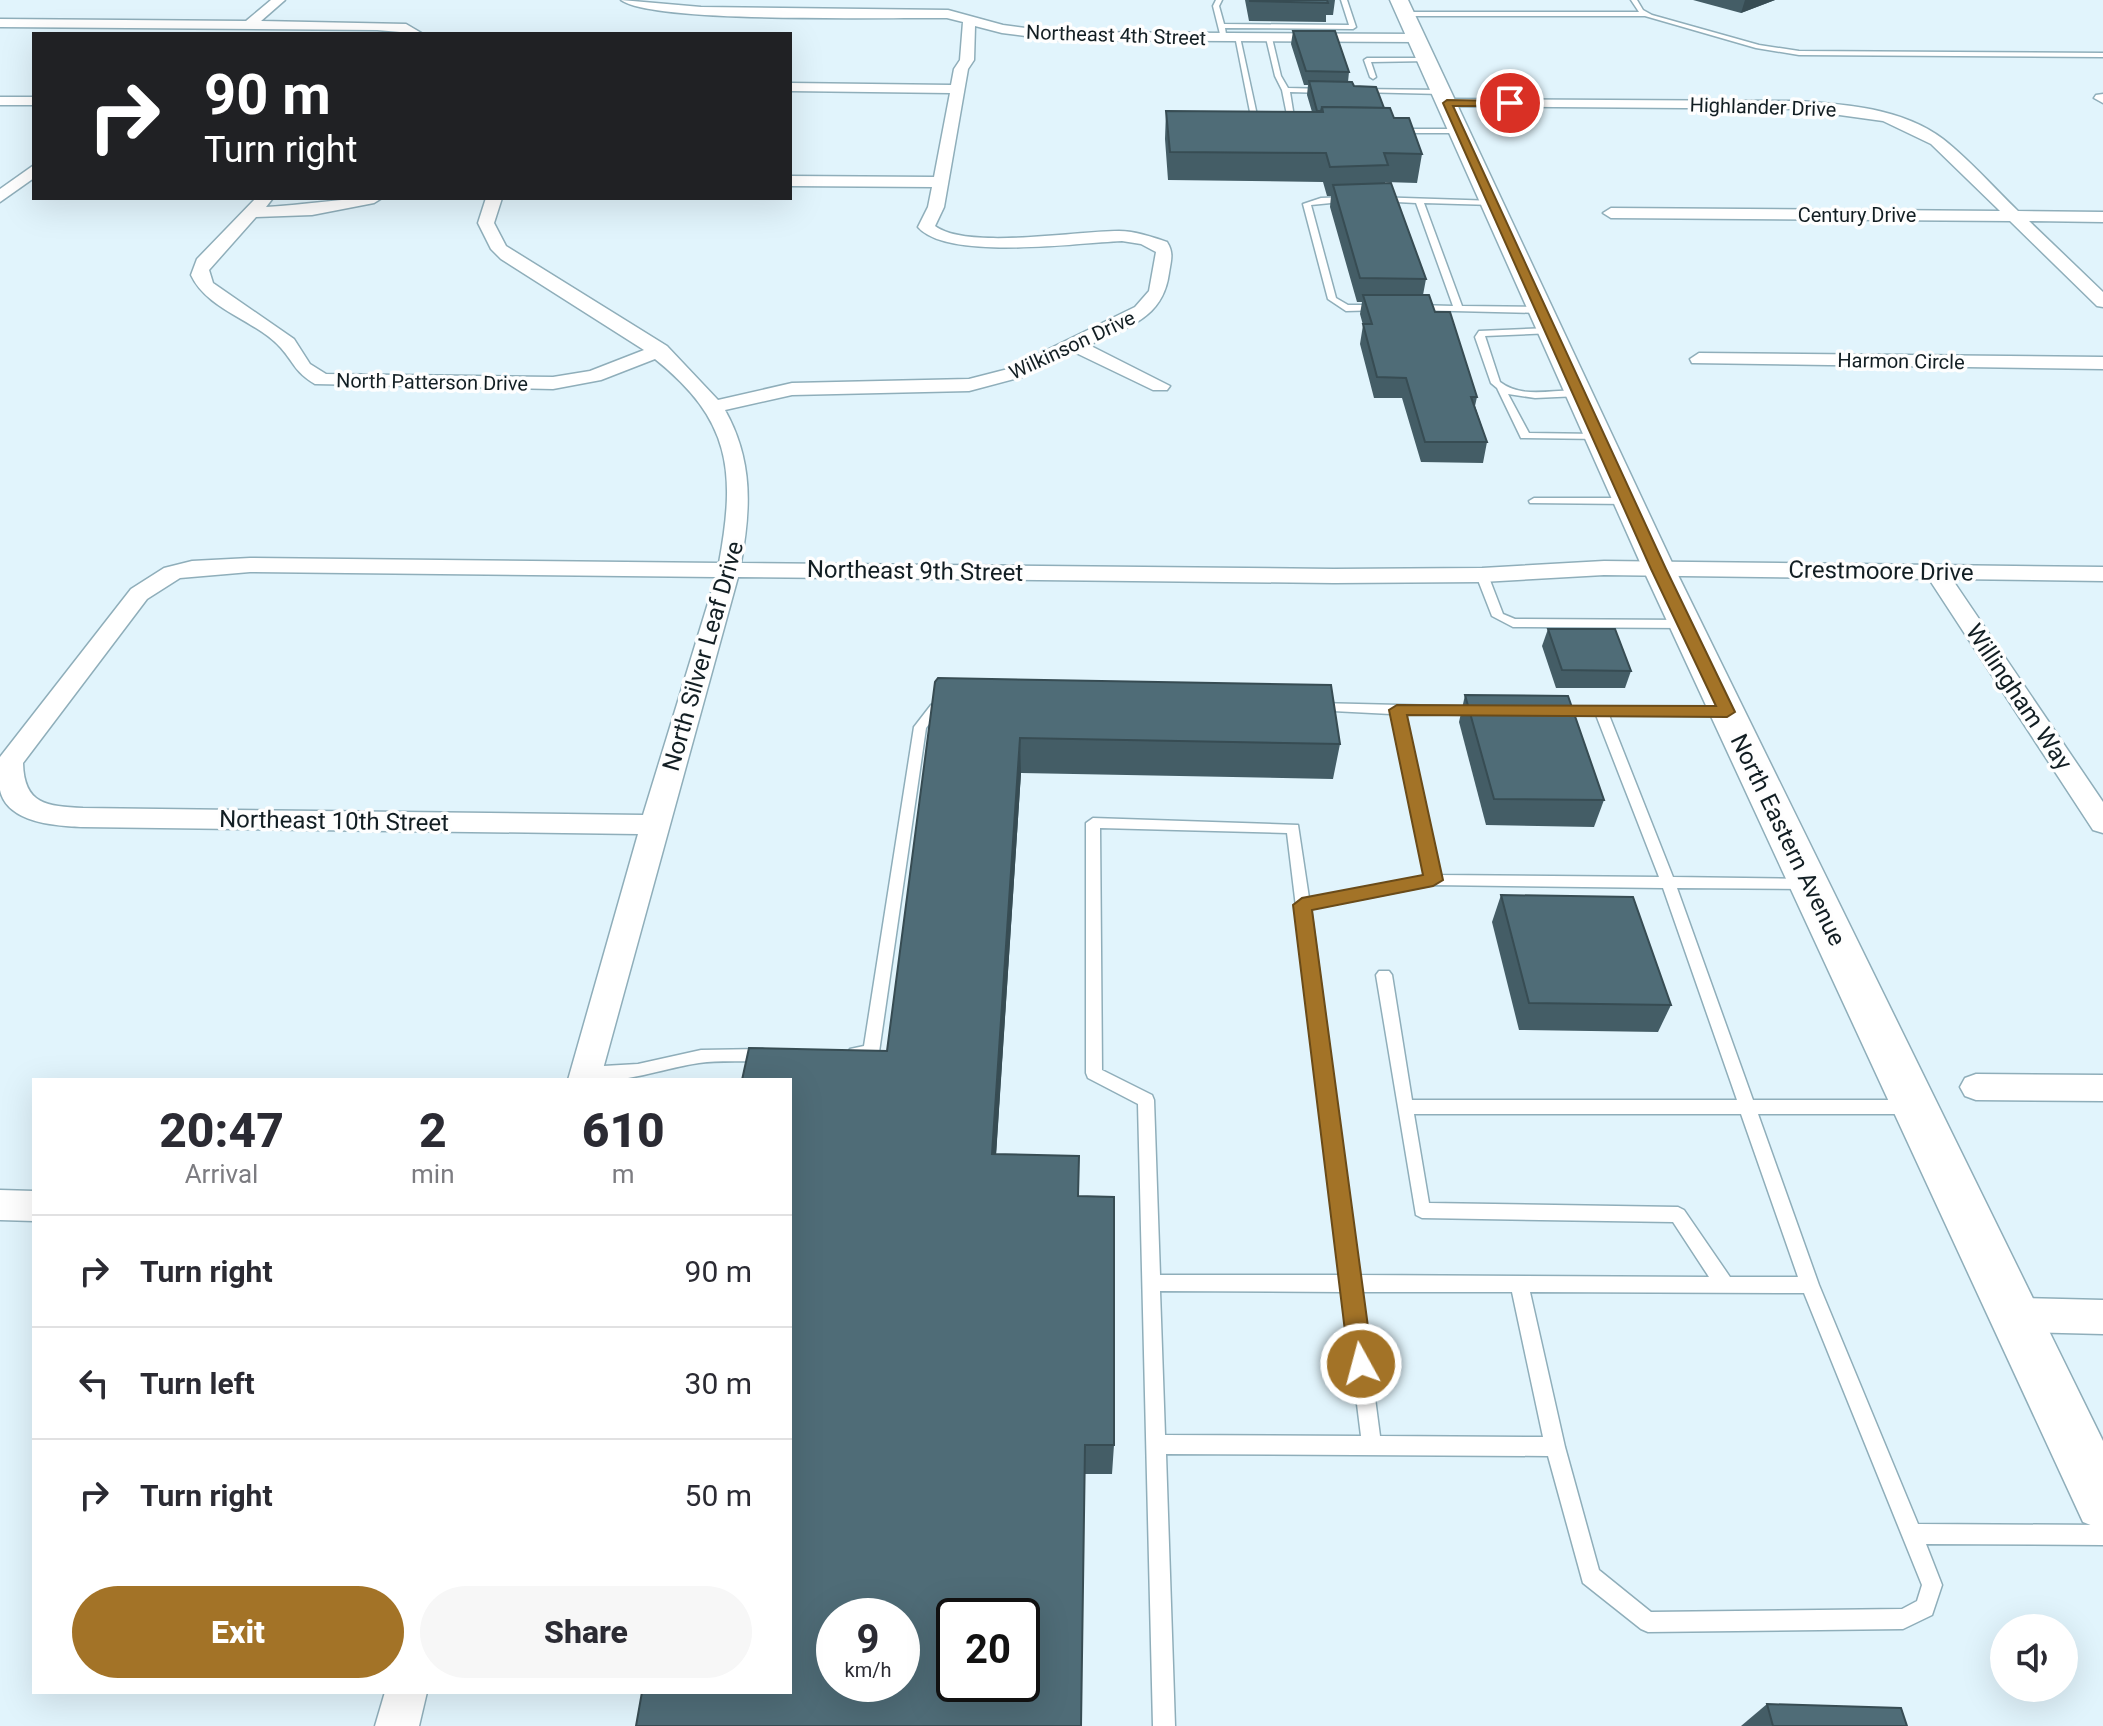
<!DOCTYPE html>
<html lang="en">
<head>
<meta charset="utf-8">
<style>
  :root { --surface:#fff; --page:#f7f7f7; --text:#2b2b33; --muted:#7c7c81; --line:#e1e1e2; --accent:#a37327 }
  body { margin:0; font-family:Roboto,sans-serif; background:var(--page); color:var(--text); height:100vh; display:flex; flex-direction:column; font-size:30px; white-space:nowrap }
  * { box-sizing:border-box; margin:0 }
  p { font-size:26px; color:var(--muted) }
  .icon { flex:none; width:44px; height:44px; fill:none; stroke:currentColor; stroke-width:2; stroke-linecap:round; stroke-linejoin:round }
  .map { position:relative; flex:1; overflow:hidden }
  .drawer { position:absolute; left:32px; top:1078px; width:760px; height:616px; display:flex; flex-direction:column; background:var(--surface); border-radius:0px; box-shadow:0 8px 32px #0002 }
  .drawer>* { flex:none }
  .guide { position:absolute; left:32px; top:32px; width:760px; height:168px; border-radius:0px; box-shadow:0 8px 32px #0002; background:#202124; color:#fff; overflow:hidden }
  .tools { position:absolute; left:1990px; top:1614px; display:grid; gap:16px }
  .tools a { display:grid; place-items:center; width:88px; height:88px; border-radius:50%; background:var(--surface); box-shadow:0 8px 32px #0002; font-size:40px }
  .speed { position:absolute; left:816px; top:1598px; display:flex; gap:16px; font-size:40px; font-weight:700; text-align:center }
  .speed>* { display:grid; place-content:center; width:104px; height:104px; border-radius:50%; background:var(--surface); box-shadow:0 8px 32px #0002; line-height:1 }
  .speed small { font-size:20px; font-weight:400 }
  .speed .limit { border:4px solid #111; border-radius:12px; background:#fff; color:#111 }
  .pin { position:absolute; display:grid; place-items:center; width:68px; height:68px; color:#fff; margin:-34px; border:4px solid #fff; border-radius:50%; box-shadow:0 2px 8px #0007 }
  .me { position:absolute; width:88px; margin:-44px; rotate:353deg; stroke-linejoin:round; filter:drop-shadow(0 0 6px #0008) }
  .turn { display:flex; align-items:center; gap:28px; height:168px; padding:0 40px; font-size:36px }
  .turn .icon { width:104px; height:104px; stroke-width:2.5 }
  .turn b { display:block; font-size:56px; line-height:68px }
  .eta { display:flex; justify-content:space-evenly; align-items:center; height:136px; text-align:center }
  .eta b { font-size:48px; font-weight:800; line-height:56px }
  .action { display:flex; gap:16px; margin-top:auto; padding:16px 40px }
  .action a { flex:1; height:92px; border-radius:48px; background:var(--accent); color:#fff; font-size:32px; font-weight:800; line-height:92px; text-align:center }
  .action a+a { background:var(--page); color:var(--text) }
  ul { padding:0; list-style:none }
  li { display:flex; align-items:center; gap:24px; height:112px; padding:0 40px; border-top:2px solid var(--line) }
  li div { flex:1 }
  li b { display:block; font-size:30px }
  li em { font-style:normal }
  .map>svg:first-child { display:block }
</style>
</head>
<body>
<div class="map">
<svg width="2103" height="1726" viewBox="0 0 2103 1726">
  <rect width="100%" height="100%" fill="#e1f4fc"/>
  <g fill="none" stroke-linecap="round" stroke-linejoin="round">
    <!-- service casing -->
    <g stroke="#8faeba" stroke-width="3">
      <g id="service">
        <polygon points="1216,0 1222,0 1219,6 1224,24 1349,25 1341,0 1347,0 1356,27 1353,29 1225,28 1226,34 1223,36 1220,34 1213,6"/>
        <polygon points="1631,0 1637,0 1643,10 1652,15 1759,45 1799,51 2103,53 2103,57 1799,55 1756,48 1645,16 1405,16 1402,14 1405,12 1639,12"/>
        <polygon points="1235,36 1240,37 1260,129 1253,127"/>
        <polygon points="1269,36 1272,38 1281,76 1288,88 1326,89 1330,91 1326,93 1290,92 1294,117 1287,115 1282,90 1275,76 1266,38"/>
        <polygon points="1427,58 1429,61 1371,62 1376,77 1373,79 1370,77 1364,60 1367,58"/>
        <polygon points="1358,89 1442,90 1446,92 1442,94 1356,92"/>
        <polygon points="1395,129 1460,129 1464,131 1460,133 1392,133 1391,131"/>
        <polygon points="1348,197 1351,197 1351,201 1311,205 1336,298 1348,305 1379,305 1383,308 1382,310 1346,311 1328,299 1303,204 1321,198"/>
        <polygon points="1374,197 1496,201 1496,205 1493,205 1424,203 1462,306 1541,307 1545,310 1541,313 1413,310 1412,308 1416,305 1453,306 1416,203 1377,201 1374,201"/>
        <path d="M 1550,328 L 1555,331 L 1553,333 L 1485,336 L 1500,382 C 1524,400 1555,388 1582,391 L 1582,395 L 1579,396 L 1535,398 L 1508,394 L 1529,433 L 1598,434 L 1603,437 L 1602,439 L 1521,438 L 1497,388 L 1491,383 L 1475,337 L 1479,331 Z"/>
        <polygon points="1534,498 1628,498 1633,501 1628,504 1530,503 1529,501"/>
        <polygon points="1482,572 1488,575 1503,614 1515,619 1685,620 1691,624 1685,628 1513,627 1492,616 1476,575"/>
        <path d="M 945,699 L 949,700 L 951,703 L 939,711 L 926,728 L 879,1052 L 877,1056 C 868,1059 859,1060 850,1057 L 848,1053 L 850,1049 L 864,1046 L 914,727 L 931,705 Z"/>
        <path d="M 1317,703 L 1483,707 L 1485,710 L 1479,714 L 1404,714 L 1439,875 L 1659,877 L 1596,715 L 1556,715 L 1550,711 L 1556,707 L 1731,709 L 1733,712 L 1731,715 L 1727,716 L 1609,715 L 1673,877 L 1806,879 L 1813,884 L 1806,889 L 1677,888 L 1753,1100 L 1908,1100 L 1914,1102 L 1916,1107 L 1914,1112 L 1908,1114 L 1758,1114 L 1819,1285 L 1918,1524 L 2103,1525 L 2103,1545 L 1926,1544 L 1942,1585 L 1932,1615 L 1903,1629 L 1648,1632 L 1641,1629 L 1583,1583 L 1548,1456 L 1166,1454 L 1175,1726 L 1153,1726 L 1138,1104 L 1088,1078 L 1086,1073 L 1086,823 L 1093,818 L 1298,825 L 1309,898 L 1425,876 L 1391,714 L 1313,710 L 1311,707 ZM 1100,828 L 1287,833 L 1341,1275 L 1160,1275 L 1154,1100 L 1152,1095 L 1102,1070 ZM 1433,885 L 1663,888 L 1737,1100 L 1412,1100 L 1392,975 L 1389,971 L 1379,971 L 1376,975 L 1416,1215 L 1422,1218 L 1673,1222 L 1709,1277 L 1359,1275 L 1311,909 ZM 1414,1114 L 1741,1114 L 1798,1277 L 1730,1277 L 1684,1210 L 1678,1207 L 1429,1203 ZM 1160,1291 L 1343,1292 L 1361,1436 L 1165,1435 ZM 1361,1292 L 1512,1292 L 1543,1437 L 1380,1436 ZM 1530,1292 L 1804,1293 L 1922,1585 L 1917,1601 L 1902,1609 L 1651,1612 L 1599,1570 L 1565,1447 Z"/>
        <path d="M 763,1049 L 769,1051 L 771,1055 L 769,1059 L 763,1061 C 742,1062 720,1060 699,1063 C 663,1068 616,1087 580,1079 L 578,1074 L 580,1069 L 586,1067 L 638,1064 L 701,1050 Z"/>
      </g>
    </g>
    <!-- minor casing -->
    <g stroke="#8faeba" stroke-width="3">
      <g id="minor">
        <polygon points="271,0 285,0 261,21 406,24 423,34 377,30 0,27 0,19 246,21"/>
        <path d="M 621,0 L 701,7 L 948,10 L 1003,25 L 1056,32 L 1417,34 L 1424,38 L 1417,42 L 1056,40 L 1002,33 L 975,26 L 974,60 L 968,69 L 944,207 L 935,226 C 967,250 1075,231 1119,231 C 1135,231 1152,237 1167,242 C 1174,253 1171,260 1169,273 C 1163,319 1127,327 1089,345 L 1170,386 L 1167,390 L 1153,390 L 1074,352 L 1022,377 L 969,391 L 792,395 L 725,410 C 753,460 751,508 741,563 L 1334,569 L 1482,568 L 1604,561 L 2103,567 L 2103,581 L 1952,579 L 2103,802 L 2103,833 L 2093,830 L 1929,579 L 1604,575 L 1482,582 L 1334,583 L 738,577 L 600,1080 L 568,1080 L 638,834 L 83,827 C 56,826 7,823 0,790 C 0,780 0,767 0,757 L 131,589 L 164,568 L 192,561 L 250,558 L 719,563 C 736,471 731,420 655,359 L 601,380 L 553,389 L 315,384 C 294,371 295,364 281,348 C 256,320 207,310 191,275 L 197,259 L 256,198 L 273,198 L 266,207 C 305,205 343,198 382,198 L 374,203 L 312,215 L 256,217 L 209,270 L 213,283 L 294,339 L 310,364 L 326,374 L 553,377 L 590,371 L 644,350 L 501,259 L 491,249 L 478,223 L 486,198 L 502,198 L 494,223 L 506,246 L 667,346 L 718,400 L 792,383 L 969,379 L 1008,369 L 1135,307 L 1149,291 L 1156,252 L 1141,244 L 1122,241 C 1077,243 947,261 918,227 L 928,207 L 932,187 L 790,186 L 790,176 L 934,177 L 950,93 L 790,91 L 790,83 L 951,85 L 954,69 L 960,60 L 963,22 L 947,18 C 892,17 654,24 621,0 ZM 250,572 L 716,577 L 643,815 L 83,808 C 47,806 24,805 23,763 L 147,599 L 180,578 Z"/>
        <polygon points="2103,94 2103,103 2094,98 2096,95"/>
        <rect x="0" y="97" width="34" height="8"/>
        <path d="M 1447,99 L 1796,101 C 1845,104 1902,108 1943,139 C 1970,160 1994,188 2018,211 L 2103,212 L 2103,222 L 2029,221 L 2103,292 L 2103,307 L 2097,306 L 2010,221 L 1611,218 L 1603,213 L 1611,208 L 2000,211 L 1931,144 L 1883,121 L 1796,109 L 1442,106 L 1442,100 Z"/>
        <polygon points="34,165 34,178 0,202 0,189"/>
        <polygon points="1699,353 2103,357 2103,369 1692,363 1690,359"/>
        <polygon points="1976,1074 2103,1075 2103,1101 1976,1100 1965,1096 1960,1087 1965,1078"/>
        <polygon points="0,1190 34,1191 34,1221 0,1220"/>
        <polygon points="2016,1298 2103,1300 2103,1334 2016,1332 2003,1327 1998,1315 2003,1303"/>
        <polygon points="385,1692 427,1692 419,1726 375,1726"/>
      </g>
    </g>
    <!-- secondary casing -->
    <g stroke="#8faeba" stroke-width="3">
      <polygon id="secondary" points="1390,0 1408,0 1675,569 2103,1441 2103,1530 2083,1522 1643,569"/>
    </g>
    <!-- service -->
    <use href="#service" fill="#fff" fill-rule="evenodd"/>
    <!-- minor -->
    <use href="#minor" fill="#fff" fill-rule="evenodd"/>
    <!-- secondary -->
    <use href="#secondary" fill="#fff" fill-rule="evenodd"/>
  </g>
  <!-- wall -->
  <g fill="#445d66">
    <polygon points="1245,0 1335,0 1333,15 1326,15 1326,22 1249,21"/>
    <polygon points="1693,0 1775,0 1741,13"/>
    <polygon points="1293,31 1349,72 1348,82 1384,108 1394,118 1422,154 1417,183 1385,182 1385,184 1426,279 1423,295 1435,312 1477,397 1475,406 1487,442 1483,463 1421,462 1402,398 1374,398 1360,344 1363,325 1360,314 1362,302 1357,302 1330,207 1331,196 1327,196 1323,182 1168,180 1165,139 1166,111 1312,112 1307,95 1308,85 1304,85 1291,44"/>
    <polygon points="1548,629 1631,671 1625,688 1556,688 1542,646"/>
    <polygon points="935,682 1340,744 1333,779 1021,773 996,1154 1078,1196 1114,1445 1112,1474 1084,1474 887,1051"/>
    <polygon points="1465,695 1604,800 1594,827 1486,825 1459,722"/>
    <polygon points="1501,895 1671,1005 1658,1032 1519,1030 1492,922"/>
    <polygon points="1767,1704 1907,1726 1741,1726"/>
  </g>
  <!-- shaded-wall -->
  <g fill="#374c53">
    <polygon points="1745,0 1775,0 1741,13"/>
    <polygon points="1020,738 1021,773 994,1187 992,1154"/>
  </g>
  <!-- building -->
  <g fill="#4f6c77" stroke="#374c53" stroke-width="2" fill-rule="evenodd">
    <polygon points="1250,0 1327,0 1328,3 1250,1"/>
    <polygon points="1293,31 1335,31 1349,72 1306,71"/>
    <polygon points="1309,81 1352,82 1354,86 1376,87 1384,108 1322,107 1321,111 1317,111"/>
    <polygon points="1322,107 1390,108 1394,118 1409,118 1422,154 1384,153 1388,165 1330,167 1326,153 1170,152 1166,111 1323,112"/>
    <polygon points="1391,183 1426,279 1360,278 1333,185"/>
    <polygon points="1363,295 1429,295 1435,312 1450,312 1477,397 1471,397 1487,442 1425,442 1406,378 1377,377 1363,324 1372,324"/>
    <polygon points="1548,629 1615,629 1631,671 1562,670"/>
    <path d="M 938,678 L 1331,685 L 1340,744 L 1020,738 L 992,1154 L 1079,1156 L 1078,1196 L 1114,1197 L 1114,1445 L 1085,1445 L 1081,1726 L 636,1726 L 642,1692 L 790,1692 L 790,1080 L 742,1080 L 749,1048 L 887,1051 L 935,682 ZM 834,1616 L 902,1616 L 902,1684 L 834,1684 ZM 954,1616 L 1022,1616 L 1022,1684 L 954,1684 Z"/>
    <polygon points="1465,695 1568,696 1604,800 1494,799"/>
    <polygon points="1501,895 1633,897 1671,1005 1529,1003"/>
    <polygon points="1767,1704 1901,1708 1907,1726 1773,1726"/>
  </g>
  <!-- route -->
  <polygon fill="#a37327" stroke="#6a4b19" stroke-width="2" points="1447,100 1510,101 1515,103 1510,106 1453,106 1666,569 1735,712 1727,717 1407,715 1443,880 1433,886 1312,910 1373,1364 1370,1372 1361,1376 1353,1372 1349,1364 1293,905 1302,898 1423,875 1389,710 1397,705 1716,706 1651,569 1443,103"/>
  <g text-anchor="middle" stroke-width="7" stroke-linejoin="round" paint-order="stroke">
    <!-- far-street labels -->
    <g font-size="20" fill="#121e23" stroke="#fefefe">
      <text transform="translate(1116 35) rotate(2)" y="7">Northeast 4th Street</text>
      <text transform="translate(1763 107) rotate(2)" y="7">Highlander Drive</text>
      <text x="1857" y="222">Century Drive</text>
      <text transform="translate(1072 345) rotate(-25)" y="7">Wilkinson Drive</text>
      <text transform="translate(1901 361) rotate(1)" y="7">Harmon Circle</text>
      <text transform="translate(432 382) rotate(1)" y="7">North Patterson Drive</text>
    </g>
    <!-- street labels -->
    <g font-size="24" fill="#121e23" stroke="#fefefe">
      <text transform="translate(915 571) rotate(1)" y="8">Northeast 9th Street</text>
      <text transform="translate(1881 571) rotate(1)" y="8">Crestmoore Drive</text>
      <text transform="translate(703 656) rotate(-74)" y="8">North Silver Leaf Drive</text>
      <text transform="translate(2019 697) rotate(56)" y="8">Willingham Way</text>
      <text transform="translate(334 821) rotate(1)" y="8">Northeast 10th Street</text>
      <text transform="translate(1788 840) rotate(64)" y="8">North Eastern Avenue</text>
    </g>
  </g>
</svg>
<div class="tools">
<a><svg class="icon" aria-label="sound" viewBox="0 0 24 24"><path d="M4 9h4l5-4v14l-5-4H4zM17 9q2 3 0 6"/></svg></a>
</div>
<div class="speed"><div>9<small>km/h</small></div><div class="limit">20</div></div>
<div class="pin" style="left:1510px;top:103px;background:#d93025"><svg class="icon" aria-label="arrive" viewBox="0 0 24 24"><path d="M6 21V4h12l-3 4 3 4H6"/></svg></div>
<svg class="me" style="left:1361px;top:1364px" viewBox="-20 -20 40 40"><circle r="17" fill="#a37327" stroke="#fff" stroke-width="3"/><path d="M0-11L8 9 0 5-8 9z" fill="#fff"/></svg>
<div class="guide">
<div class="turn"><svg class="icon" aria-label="right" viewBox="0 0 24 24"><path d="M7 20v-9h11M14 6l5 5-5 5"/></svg><div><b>90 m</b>Turn right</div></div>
</div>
<section class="drawer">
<div class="eta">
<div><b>20:47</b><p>Arrival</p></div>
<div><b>2</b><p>min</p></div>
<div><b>610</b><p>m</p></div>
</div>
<ul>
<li><svg class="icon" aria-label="right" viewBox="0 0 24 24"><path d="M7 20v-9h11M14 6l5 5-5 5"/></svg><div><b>Turn right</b></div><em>90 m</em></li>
<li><svg class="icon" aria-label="left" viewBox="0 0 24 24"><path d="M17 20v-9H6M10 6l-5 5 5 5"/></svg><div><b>Turn left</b></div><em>30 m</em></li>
<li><svg class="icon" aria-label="right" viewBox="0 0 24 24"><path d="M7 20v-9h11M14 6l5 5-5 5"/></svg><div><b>Turn right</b></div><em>50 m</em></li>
</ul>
<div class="action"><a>Exit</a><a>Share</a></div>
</section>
</div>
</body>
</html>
